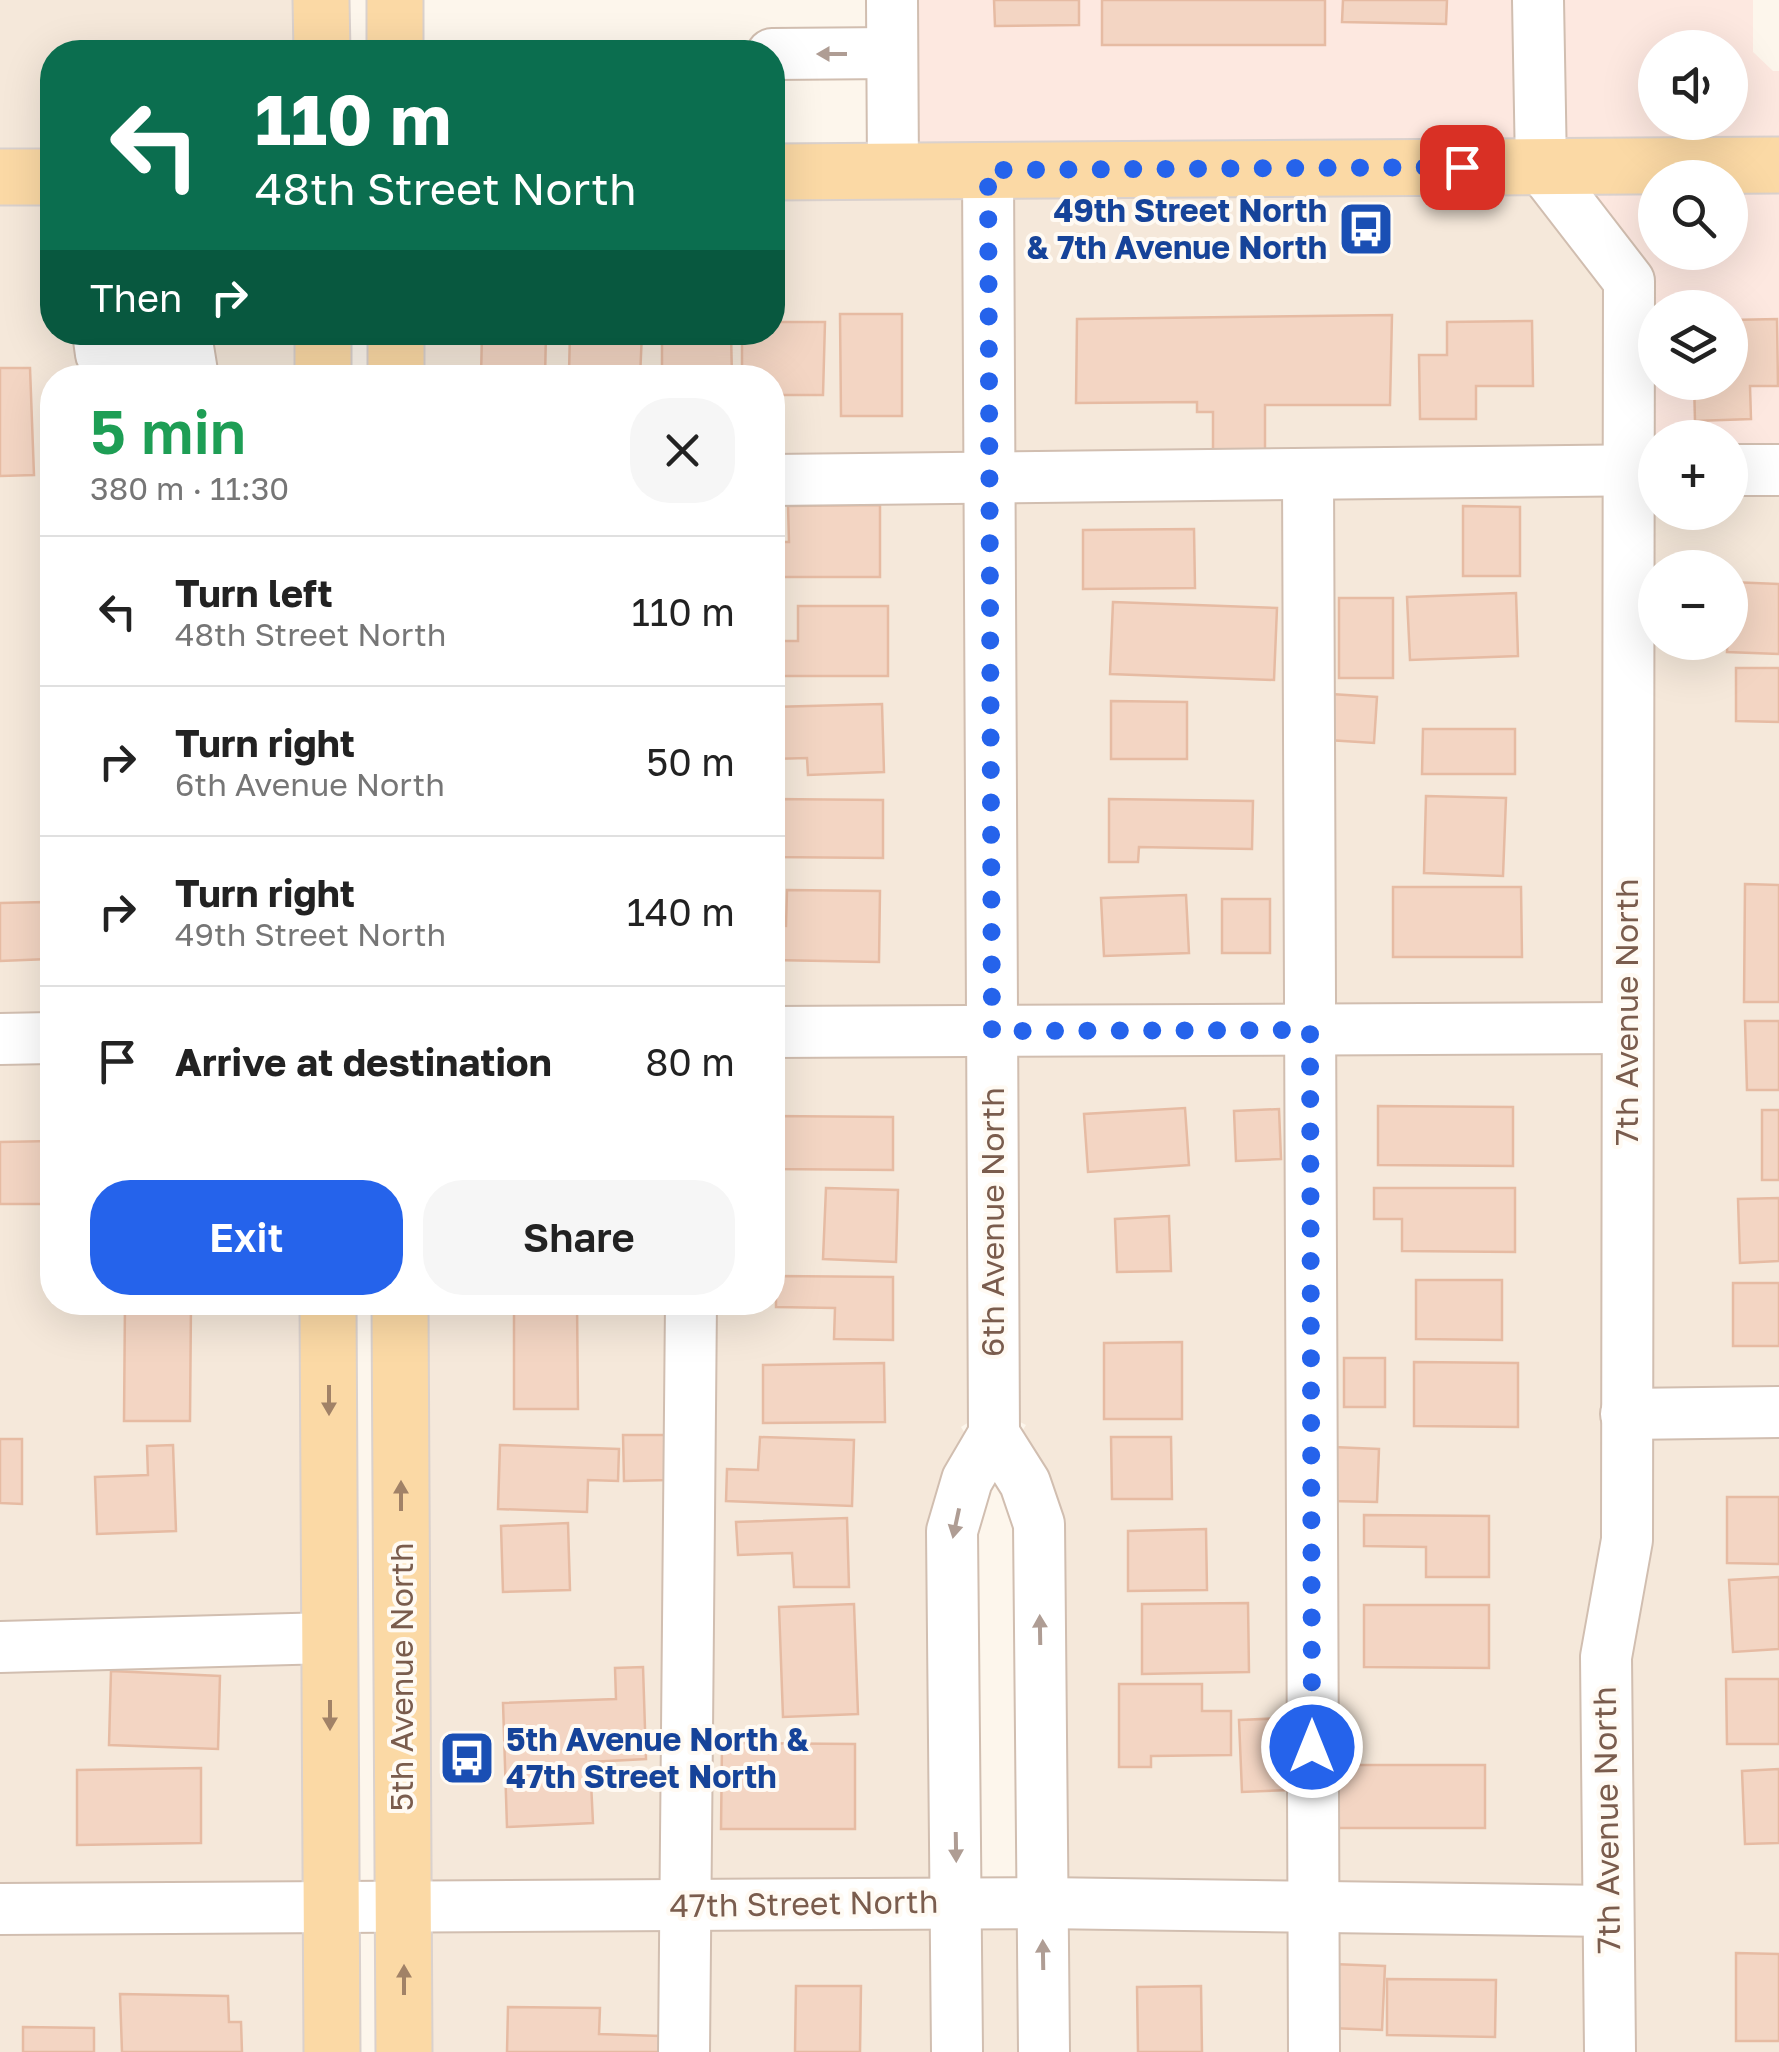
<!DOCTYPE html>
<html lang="en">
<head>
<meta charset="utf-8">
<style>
  :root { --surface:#fff; --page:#f6f6f6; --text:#222; --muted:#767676; --line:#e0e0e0; --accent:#2563eb }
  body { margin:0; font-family:"Golos Text",sans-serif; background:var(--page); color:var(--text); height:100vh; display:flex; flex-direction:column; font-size:38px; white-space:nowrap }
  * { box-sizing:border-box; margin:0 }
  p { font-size:32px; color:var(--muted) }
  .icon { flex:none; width:55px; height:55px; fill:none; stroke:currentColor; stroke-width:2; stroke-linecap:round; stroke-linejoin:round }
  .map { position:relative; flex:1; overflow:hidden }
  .details { position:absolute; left:40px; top:365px; width:745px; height:950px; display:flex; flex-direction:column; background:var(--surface); border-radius:40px; box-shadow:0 10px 40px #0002 }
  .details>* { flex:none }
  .guide { position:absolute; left:40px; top:40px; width:745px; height:305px; border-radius:40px; box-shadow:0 10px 40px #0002; background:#0b6e4f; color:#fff; overflow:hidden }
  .controls { position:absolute; left:1638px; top:30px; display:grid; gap:20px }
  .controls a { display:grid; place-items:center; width:110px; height:110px; border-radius:50%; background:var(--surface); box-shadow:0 10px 40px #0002; font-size:50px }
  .pin { position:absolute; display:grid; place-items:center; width:85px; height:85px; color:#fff; margin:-42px; border-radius:20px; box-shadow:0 5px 15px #0006 }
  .me { position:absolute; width:110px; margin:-55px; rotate:0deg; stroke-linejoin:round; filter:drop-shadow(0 0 8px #0008) }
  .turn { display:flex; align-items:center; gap:35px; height:210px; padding:0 50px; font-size:45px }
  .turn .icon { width:130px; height:130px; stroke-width:2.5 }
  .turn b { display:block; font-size:70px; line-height:85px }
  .then { display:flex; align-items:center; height:95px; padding:0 50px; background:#0003; gap:20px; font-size:38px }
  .round { display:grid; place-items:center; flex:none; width:105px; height:105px; border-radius:40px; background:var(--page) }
  .headline { display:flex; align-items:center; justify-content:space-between; height:170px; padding:0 50px }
  h1 { font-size:60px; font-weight:600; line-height:75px; color:#1e9e55 }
  .button { display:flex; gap:20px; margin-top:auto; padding:20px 50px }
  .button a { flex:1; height:115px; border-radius:40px; background:var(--accent); color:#fff; font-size:40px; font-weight:600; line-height:115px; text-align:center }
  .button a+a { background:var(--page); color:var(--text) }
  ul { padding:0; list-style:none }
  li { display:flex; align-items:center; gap:30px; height:150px; padding:0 50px; border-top:2px solid var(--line) }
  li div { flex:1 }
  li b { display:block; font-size:38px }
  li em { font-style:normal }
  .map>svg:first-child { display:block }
</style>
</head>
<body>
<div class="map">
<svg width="1779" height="2052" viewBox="0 0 1779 2052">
  <rect width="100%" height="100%" fill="#fdf6ec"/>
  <!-- residential -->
  <g fill="#f5e8da" fill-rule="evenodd">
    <polygon points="0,0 297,0 298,52 52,52 52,155 0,156"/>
    <polygon points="1527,188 1605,288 1603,1007 1016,1009 1012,192"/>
    <polygon points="964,192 967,1010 773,1010 772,378 420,377 420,333 772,332 773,197"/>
    <polygon points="52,198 52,332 299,333 299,377 52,378 52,1016 0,1017 0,199"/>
    <path d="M 1653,470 L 1655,512 L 1730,512 L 1730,474 L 1779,477 L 1779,1391 L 1650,1392 ZM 1655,568 L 1730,568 L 1730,642 L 1655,642 Z"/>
    <polygon points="1603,1050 1603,1538 1583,1889 1067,1881 1021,1433 1026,1425 1018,1421 1016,1052"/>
    <polygon points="773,1053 968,1053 969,1422 961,1427 966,1435 931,1881 428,1887 424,1303 772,1302"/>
    <polygon points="52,1059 52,1302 304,1303 307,1887 0,1888 0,1060"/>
    <polygon points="1650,1435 1779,1435 1779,2052 1634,2052 1630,1658"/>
    <polygon points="932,1924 932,2052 428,2052 428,1930"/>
    <polygon points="980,1924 1018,1924 1020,2052 981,2052"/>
    <polygon points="1067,1924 1584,1932 1586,2052 1068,2052"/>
    <polygon points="308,1930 308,2052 0,2052 0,1931"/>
  </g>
  <!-- commercial -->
  <g fill="#fde8e0" fill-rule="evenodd">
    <polygon points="916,0 1514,0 1516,145 916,149"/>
    <path d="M 1562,0 L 1753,0 L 1753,52 L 1773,71 L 1779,71 L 1779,144 L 1564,145 ZM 1655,48 L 1730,48 L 1730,122 L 1655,122 Z"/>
    <path d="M 1730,187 L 1779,187 L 1779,477 L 1730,474 L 1730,438 L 1655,438 L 1655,470 L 1596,188 L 1655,188 L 1655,252 L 1730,252 ZM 1655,308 L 1730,308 L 1730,382 L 1655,382 Z"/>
  </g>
  <!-- building -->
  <g fill="#f3d5c3" stroke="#e6bba3" stroke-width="2.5">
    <polygon points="994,0 1079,0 1079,25 995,26"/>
    <rect x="1102" y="0" width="223" height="45"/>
    <polygon points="1343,0 1447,0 1446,24 1342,22"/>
    <polygon points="840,314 902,314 902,416 841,416"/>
    <polygon points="1392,315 1390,405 1265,405 1265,459 1213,459 1213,412 1197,412 1197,402 1076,403 1077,319"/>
    <polygon points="1777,319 1778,386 1750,386 1751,419 1695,421 1694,382 1730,382 1730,320"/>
    <polygon points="1532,321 1533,386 1476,386 1476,419 1420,419 1419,355 1447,355 1447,322"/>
    <polygon points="772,322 825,322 823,395 772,395 772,378 742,378 742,332 772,332"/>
    <polygon points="482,332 546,332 545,378 481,378"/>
    <polygon points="570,332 642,332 640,378 552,378 552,372 569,373"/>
    <polygon points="662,332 731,332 732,378 662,378"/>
    <polygon points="0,368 30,368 34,475 0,476"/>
    <polygon points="880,505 880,577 772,577 772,542 789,542 788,506"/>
    <polygon points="1463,506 1520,507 1520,576 1463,576"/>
    <polygon points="1194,529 1195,588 1083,589 1083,530"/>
    <polygon points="1730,582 1779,584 1779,654 1727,652"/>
    <polygon points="1516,593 1518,656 1410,660 1407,597"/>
    <rect x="1339" y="598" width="54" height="80"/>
    <polygon points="1113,602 1277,608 1274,680 1110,674"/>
    <polygon points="798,606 888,606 888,676 772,676 772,641 798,641"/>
    <polygon points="1736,668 1779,668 1779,722 1736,721"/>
    <polygon points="1331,694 1377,697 1374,743 1328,740"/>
    <polygon points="1111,701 1187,702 1187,759 1111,759"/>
    <polygon points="882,704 884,772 808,775 807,758 772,759 772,707"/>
    <polygon points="1423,729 1515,729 1515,774 1422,774"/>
    <polygon points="1426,796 1506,798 1503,876 1424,873"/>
    <polygon points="772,799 883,800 883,858 772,857"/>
    <polygon points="1109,799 1253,801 1252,849 1139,847 1138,862 1109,862"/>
    <polygon points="1745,884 1779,885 1779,1002 1744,1002"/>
    <polygon points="1393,887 1521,887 1522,957 1393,957"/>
    <polygon points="787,890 880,891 879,962 772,960 772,925 786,926"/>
    <polygon points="1186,895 1189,953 1104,956 1101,898"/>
    <rect x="1222" y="899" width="48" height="54"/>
    <polygon points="45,902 48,959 0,961 0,903"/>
    <polygon points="1745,1021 1779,1021 1779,1090 1747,1090"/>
    <polygon points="1378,1106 1513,1107 1513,1166 1378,1165"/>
    <polygon points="1185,1108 1189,1165 1088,1172 1084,1114"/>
    <polygon points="1279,1109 1281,1159 1236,1161 1234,1111"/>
    <rect x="1762" y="1110" width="17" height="70"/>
    <polygon points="772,1116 893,1117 893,1170 772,1169"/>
    <polygon points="52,1141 52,1204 0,1204 0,1142"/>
    <polygon points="826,1188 898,1190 896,1262 823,1259"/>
    <polygon points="1374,1188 1515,1188 1515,1252 1402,1251 1402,1219 1374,1219"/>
    <polygon points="1779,1198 1779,1261 1740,1263 1738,1199"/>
    <polygon points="1169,1216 1171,1271 1117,1272 1115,1219"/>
    <polygon points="776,1276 893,1277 893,1340 834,1339 835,1308 776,1307"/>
    <polygon points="1416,1280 1502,1280 1502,1340 1416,1339"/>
    <rect x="1733" y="1283" width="46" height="63"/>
    <polygon points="125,1302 191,1302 190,1421 124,1421"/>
    <polygon points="514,1302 577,1302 578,1409 514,1409"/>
    <polygon points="1182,1342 1182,1419 1104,1419 1104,1343"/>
    <rect x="1344" y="1358" width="41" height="49"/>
    <polygon points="1414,1362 1518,1363 1518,1427 1414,1426"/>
    <polygon points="884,1363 885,1422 763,1423 763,1365"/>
    <polygon points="623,1435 668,1435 669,1480 624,1481"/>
    <polygon points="760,1437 854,1440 852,1506 726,1501 727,1469 758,1470"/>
    <polygon points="1111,1437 1171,1437 1172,1499 1112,1499"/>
    <polygon points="0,1439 22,1439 22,1504 0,1503"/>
    <polygon points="173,1445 176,1531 97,1534 95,1477 148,1475 147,1446"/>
    <polygon points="500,1445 619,1449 618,1481 588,1480 587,1512 498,1509"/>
    <polygon points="1333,1447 1379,1449 1377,1502 1331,1501"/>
    <polygon points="1727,1497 1779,1497 1779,1564 1727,1563"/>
    <polygon points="1364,1515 1489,1516 1489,1577 1426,1577 1426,1547 1364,1546"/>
    <polygon points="847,1518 849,1587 794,1587 792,1553 738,1555 736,1522"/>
    <polygon points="568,1523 570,1590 503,1592 501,1526"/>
    <polygon points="1206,1529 1207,1590 1128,1591 1128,1531"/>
    <polygon points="1779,1577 1779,1649 1733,1652 1729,1580"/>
    <polygon points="1248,1603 1249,1672 1142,1674 1142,1604"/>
    <polygon points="854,1604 858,1714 783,1717 779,1607"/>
    <polygon points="1364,1605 1489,1605 1489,1668 1364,1667"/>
    <polygon points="643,1667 646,1759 590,1762 593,1823 507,1827 503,1703 616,1699 615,1668"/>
    <polygon points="111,1671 220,1676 218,1749 109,1745"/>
    <polygon points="1726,1679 1779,1679 1779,1744 1727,1744"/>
    <polygon points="1119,1684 1202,1684 1202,1711 1231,1711 1231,1755 1151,1756 1151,1767 1119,1767"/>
    <polygon points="1287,1718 1290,1790 1242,1792 1239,1720"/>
    <polygon points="722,1743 855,1744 855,1829 721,1829"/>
    <rect x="1336" y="1765" width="149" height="63"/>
    <polygon points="201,1768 201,1843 77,1845 77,1770"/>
    <polygon points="1779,1769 1779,1843 1745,1844 1742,1771"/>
    <polygon points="1736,1953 1779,1954 1779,2041 1736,2041"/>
    <polygon points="1332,1964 1385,1966 1382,2030 1330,2028"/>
    <polygon points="1387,1979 1496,1980 1495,2037 1387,2035"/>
    <polygon points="796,1986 861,1986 860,2052 795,2052"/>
    <polygon points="1201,1986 1202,2052 1138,2052 1137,1987"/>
    <polygon points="120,1994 228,1996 229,2022 241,2022 242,2052 122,2052"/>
    <polygon points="508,2007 600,2008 599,2034 661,2036 660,2052 507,2052"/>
    <polygon points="23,2027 94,2028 94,2052 23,2052"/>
  </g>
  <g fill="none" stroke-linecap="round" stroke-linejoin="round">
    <!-- minor casing -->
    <g stroke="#d1beb0" stroke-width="54">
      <g id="minor">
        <polyline points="892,0 893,171"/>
        <polyline points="1538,0 1541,167 1629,281 1627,1540 1606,1657 1610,2052"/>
        <polyline points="772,54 892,53"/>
        <polyline points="98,332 101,354 188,347 193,378"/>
        <polyline points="1730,470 1779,470"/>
        <polyline points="1308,474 1314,2052"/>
        <polyline points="772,480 1655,470"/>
        <polyline points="772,1032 1627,1028"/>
        <polyline points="0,1039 52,1038"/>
        <polyline points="1626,1414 1779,1412"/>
        <polyline points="994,1434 1025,1483 1039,1524 1044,2052"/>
        <polyline points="0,1647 330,1638"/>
        <polyline points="0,1909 1043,1903 1608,1911"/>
        <polyline points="684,2052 691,1302"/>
        <polyline points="957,2052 952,1531 967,1480 994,1434 988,170"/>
      </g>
    </g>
    <!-- major casing -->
    <g stroke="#dad1cd" stroke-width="59">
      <g id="major">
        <polyline points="321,0 322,52"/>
        <polyline points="395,0 395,52"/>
        <polyline points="772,172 1779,165"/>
        <polyline points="0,177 52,177"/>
        <polyline points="323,332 323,378"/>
        <polyline points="396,332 396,378"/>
        <polyline points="328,1302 332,2052"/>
        <polyline points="400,1302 404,2052"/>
      </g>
    </g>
    <!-- minor -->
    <use href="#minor" stroke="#fff" stroke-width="50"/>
    <!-- major -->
    <use href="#major" stroke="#fbd9a5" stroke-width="55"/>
  </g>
  <!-- one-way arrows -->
  <defs><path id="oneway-solid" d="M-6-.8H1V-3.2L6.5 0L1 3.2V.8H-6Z" transform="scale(2.5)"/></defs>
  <g fill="#af9d94">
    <use href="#oneway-solid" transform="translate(832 54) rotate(180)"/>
    <use href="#oneway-solid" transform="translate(956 1523) rotate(102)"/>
    <use href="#oneway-solid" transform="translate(1040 1630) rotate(-91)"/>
    <use href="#oneway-solid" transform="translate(956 1847) rotate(89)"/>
    <use href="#oneway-solid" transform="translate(1043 1955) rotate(-91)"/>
  </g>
  <g fill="#a18267">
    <use href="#oneway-solid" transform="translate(329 1400) rotate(90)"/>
    <use href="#oneway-solid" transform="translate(401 1496) rotate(-90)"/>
    <use href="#oneway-solid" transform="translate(330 1715) rotate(90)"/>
    <use href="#oneway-solid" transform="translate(404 1980) rotate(-90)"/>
  </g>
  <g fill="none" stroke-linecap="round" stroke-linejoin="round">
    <!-- route -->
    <polyline stroke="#2563eb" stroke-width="18" stroke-dasharray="0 32.4" points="1312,1747 1310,1030 992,1031 988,170 1462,167"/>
  </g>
  <!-- icons -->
  <defs>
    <g id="bus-square" transform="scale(2.875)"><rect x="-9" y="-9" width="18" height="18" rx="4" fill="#1a4fb4" stroke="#fffaf3"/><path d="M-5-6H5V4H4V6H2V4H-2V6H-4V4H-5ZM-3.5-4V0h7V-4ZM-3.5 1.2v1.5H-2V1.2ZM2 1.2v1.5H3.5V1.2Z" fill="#fff"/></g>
  </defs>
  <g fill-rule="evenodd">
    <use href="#bus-square" x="1366" y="229"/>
    <use href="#bus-square" x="467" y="1758"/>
  </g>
  <g text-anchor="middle" stroke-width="8" stroke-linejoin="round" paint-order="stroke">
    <!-- transit labels -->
    <g font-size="32" font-weight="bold" fill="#164399" stroke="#fffaf3" text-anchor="end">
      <text x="1327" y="222">49th Street North<tspan x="1327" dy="37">&amp; 7th Avenue North</tspan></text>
      <text x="506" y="1751" text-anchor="start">5th Avenue North &amp;<tspan x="506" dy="37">47th Street North</tspan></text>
    </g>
    <!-- street labels -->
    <g font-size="32" fill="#7a5c4d" stroke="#fffaf3">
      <text transform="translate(1627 1012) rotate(-90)" y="11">7th Avenue North</text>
      <text transform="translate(993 1222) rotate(-90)" y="11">6th Avenue North</text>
      <text transform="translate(402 1677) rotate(-90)" y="11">5th Avenue North</text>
      <text transform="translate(1607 1820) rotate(-91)" y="11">7th Avenue North</text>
      <text transform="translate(804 1904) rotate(-1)" y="11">47th Street North</text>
    </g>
  </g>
</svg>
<div class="controls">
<a><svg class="icon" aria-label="sound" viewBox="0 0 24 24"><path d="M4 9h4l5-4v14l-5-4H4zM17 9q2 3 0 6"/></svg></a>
<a><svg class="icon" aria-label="search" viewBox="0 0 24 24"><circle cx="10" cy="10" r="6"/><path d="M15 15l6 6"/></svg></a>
<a><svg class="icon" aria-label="layers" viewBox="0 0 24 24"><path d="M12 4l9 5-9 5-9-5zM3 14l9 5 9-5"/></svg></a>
<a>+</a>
<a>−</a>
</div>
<div class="pin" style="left:1462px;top:167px;background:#d93025"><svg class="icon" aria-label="arrive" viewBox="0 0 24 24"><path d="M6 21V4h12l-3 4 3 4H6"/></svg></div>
<svg class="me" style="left:1312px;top:1747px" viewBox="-20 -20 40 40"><circle r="17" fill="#2563eb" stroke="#fff" stroke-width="3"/><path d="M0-11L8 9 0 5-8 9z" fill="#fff"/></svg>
<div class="guide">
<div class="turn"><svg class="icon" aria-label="left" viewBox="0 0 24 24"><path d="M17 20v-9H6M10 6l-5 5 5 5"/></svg><div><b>110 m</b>48th Street North</div></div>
<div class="then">Then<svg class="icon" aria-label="right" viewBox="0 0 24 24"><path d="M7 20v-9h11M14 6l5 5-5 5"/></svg></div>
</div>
<section class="details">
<div class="headline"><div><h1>5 min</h1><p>380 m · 11:30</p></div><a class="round"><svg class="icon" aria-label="close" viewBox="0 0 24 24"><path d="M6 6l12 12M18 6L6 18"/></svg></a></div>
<ul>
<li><svg class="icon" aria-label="left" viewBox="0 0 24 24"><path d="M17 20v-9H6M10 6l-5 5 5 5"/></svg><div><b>Turn left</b><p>48th Street North</p></div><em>110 m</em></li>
<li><svg class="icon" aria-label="right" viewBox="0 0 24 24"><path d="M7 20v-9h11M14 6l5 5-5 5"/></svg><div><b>Turn right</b><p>6th Avenue North</p></div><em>50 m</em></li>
<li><svg class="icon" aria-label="right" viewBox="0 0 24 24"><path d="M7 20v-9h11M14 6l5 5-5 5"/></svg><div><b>Turn right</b><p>49th Street North</p></div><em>140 m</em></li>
<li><svg class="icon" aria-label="arrive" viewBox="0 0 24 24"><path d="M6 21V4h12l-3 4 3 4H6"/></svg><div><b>Arrive at destination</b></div><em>80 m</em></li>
</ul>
<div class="button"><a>Exit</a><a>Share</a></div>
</section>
</div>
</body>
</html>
